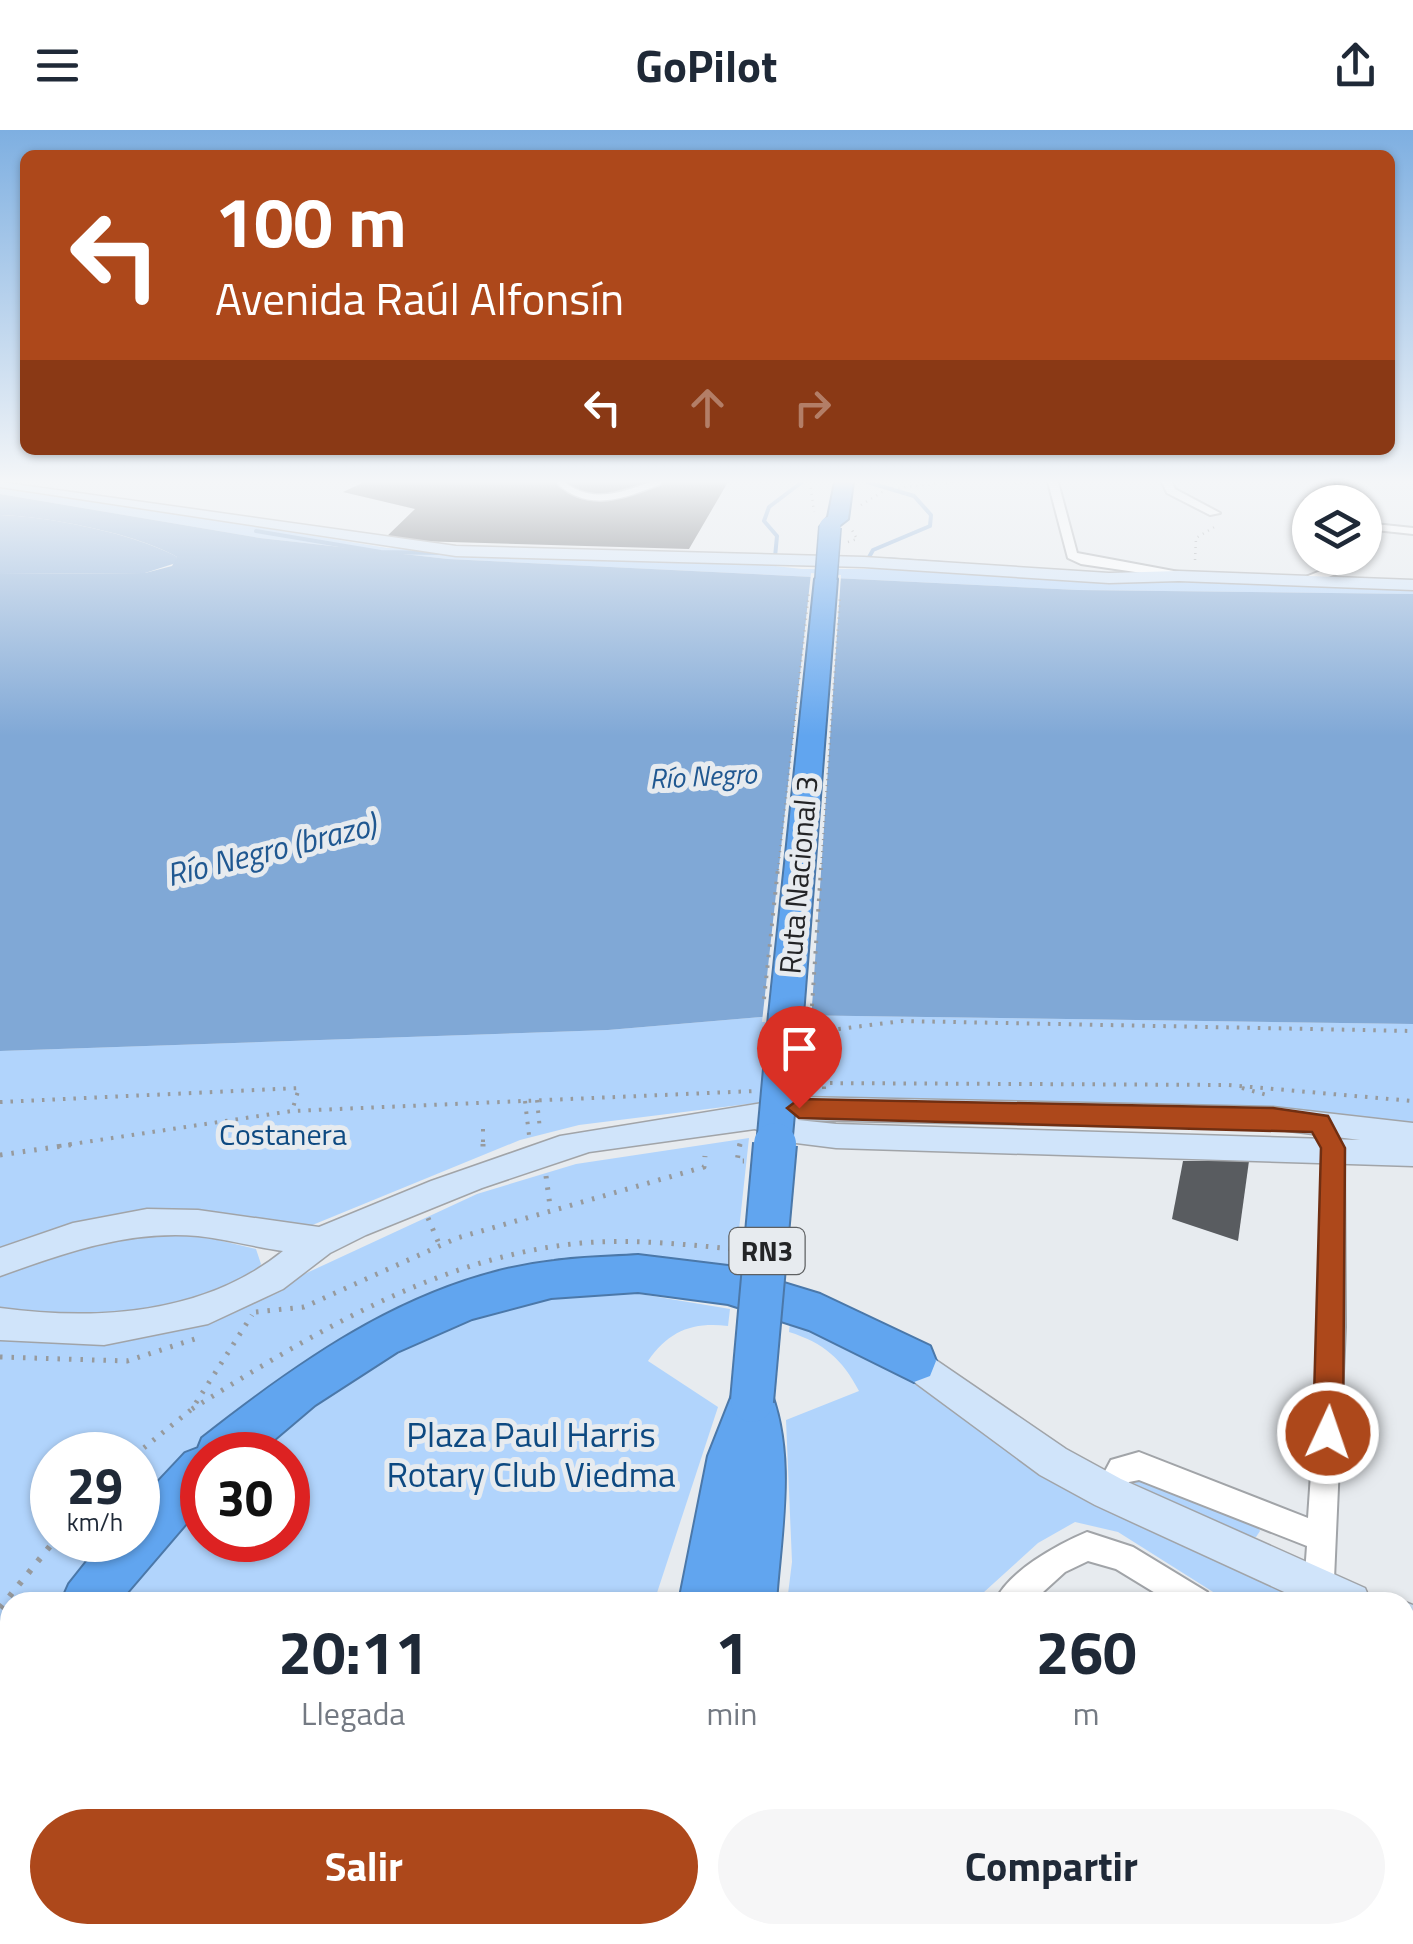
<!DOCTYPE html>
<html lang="es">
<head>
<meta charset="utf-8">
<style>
  :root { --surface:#fff; --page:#f6f6f7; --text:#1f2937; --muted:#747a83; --accent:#ad481b }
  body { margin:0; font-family:"Titillium Web",sans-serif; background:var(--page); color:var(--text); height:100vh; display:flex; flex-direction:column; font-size:38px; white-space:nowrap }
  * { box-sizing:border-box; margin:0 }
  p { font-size:32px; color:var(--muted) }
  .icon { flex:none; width:55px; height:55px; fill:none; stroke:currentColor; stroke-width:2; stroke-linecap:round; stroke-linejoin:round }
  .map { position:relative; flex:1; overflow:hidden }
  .sheet { position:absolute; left:0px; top:1462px; width:1415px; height:352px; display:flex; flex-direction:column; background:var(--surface); border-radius:30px 30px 0 0; box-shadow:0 2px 8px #0004 }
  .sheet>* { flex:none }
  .guide { position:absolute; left:20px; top:20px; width:1375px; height:305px; border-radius:15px; box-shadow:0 2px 8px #0004; background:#ad481b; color:#fff; overflow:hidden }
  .tools { position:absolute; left:1292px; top:355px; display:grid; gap:20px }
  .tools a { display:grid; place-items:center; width:90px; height:90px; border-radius:50%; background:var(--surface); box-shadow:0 2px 8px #0004; font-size:50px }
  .speed { position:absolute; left:30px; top:1302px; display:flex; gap:20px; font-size:50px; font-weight:700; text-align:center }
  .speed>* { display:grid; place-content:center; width:130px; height:130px; border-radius:50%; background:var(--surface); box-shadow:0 2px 8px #0004; line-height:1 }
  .speed small { font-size:25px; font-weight:400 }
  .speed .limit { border:15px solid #d22; background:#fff; color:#111 }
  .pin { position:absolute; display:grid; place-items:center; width:85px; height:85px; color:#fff; margin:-102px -42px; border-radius:50% 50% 50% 0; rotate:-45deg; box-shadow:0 0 10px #0007 }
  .pin .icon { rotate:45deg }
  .me { position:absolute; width:110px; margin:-55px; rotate:3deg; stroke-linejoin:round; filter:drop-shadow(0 0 8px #0008) }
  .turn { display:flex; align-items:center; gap:35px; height:210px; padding:0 30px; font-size:45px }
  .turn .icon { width:130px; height:130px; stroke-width:2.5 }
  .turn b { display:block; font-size:70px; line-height:85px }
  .lanes { display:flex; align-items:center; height:95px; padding:0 30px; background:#0003; justify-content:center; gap:50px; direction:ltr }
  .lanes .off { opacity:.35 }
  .eta { display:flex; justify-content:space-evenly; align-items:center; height:170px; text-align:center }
  .eta b { font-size:60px; font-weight:700; line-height:70px }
  .primary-button { display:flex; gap:20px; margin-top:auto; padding:20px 30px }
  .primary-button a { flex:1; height:115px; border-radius:60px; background:var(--accent); color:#fff; font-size:40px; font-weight:700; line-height:115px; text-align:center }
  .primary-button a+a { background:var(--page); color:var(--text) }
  header { display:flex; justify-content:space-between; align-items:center; height:130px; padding:0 30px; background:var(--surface); font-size:45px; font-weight:700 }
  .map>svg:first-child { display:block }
</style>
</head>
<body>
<header><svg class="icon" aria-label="menu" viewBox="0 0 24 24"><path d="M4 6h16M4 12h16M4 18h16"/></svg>GoPilot<svg class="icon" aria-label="share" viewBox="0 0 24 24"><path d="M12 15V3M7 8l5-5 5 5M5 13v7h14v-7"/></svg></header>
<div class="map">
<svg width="1413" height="1814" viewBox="0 0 1413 1814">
  <rect width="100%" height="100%" fill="#e7ebef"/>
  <!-- green -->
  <g fill="#b1d4fc">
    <polygon points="0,355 388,418 714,429 802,439 940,439 1112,451 1188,449 1413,458 1413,464 1078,460 448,429 260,408 0,364"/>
    <polygon points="786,885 1413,894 1413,992 1252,976 779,970 579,995 520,1010 310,1096 286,1098 205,1085 0,1122 0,921 608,900"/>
    <polygon points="749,1008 735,1136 627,1128 349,1209 170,1348 138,1383 138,1325 52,1325 52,1410 114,1410 68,1472 10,1472 10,1590 0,1623 0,1205 257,1166 477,1064 576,1034"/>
    <path d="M 184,1102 L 256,1119 L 261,1134 C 246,1159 164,1184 134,1187 C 90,1191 44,1184 0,1183 L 0,1141 L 100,1109 Z"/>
    <path d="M 616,1160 L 730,1179 L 728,1196 C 692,1192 669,1201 648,1231 L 718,1277 L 654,1472 L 104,1472 L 144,1416 L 202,1355 L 202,1410 L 288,1410 L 288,1325 L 239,1325 C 326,1259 414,1194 523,1171 C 554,1165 585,1164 616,1160 Z"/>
    <path d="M 790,1192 L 854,1213 L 1285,1460 L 1298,1472 L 1229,1472 L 1118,1402 L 1075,1392 L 1038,1413 L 973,1472 L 787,1472 L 792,1432 L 786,1290 L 859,1261 C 842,1229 824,1213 789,1202 Z"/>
    <polygon points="1127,1343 1255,1391 1260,1401 1256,1407 1243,1406 1131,1352"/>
    <polygon points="80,1805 397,1805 382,1814 87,1814"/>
    <polygon points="482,1805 598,1805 595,1814 470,1814"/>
    <polygon points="738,1805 935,1805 935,1814 736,1814"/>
  </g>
  <!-- forest -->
  <path fill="#82aad8" d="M 0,385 C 46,386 137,404 177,427 L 176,433 L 145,443 L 0,444 Z"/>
  <!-- water -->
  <path fill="#80a8d6" d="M 0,364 L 260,408 L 448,429 L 1078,460 L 1413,464 L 1413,894 L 786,885 L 608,900 L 0,921 L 0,444 L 145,443 L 172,436 L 177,427 C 139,404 45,386 0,385 Z"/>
  <!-- pier -->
  <polygon fill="#e7ebef" points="811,443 841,445 811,891 762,892"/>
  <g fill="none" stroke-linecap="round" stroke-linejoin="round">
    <!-- stream -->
    <g stroke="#80a8d6" stroke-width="4">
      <polyline points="867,352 914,366 931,385 930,396 873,420 868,429"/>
      <polyline points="256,401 381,422 438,423"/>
      <polyline points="775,427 777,406 764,391 769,377 802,352"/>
      <polyline points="885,429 943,433"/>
    </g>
  </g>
  <!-- building -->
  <g fill="#595c60">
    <polygon points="364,352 728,352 689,419 383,410 415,379 343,362"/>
    <polygon points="1183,1031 1249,1031 1238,1111 1172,1089"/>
  </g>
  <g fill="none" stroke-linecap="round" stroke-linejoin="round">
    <!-- lane casing -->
    <g stroke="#a1a4a8" stroke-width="9">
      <path id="lane" d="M 560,352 C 589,379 625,365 658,352"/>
    </g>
    <!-- street casing -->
    <g stroke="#a1a4a8" stroke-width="4">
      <g id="street">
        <polygon points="1048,352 1058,352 1077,423 1179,442 1183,443 1183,449 1081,434 1068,428"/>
        <polygon points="1162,352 1172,352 1175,359 1220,383 1210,385 1167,363"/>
        <polygon points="1321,352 1332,352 1354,372 1343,372"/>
        <polygon points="1365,393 1413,398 1413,404 1366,399"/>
        <polygon points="1330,428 1342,428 1343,441 1311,454 1303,454 1303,448 1333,436"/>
        <polygon points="1319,985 1327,987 1344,1018 1345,1197 1333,1472 1303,1472 1307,1416 1139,1350 1129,1352 1118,1372 1108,1376 1098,1372 1094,1362 1111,1330 1139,1322 1308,1388 1321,1197 1322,1018 1308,993 1311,987"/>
        <path d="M 1087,1402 L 1133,1417 L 1207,1462 L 1212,1472 L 1170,1472 L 1116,1439 L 1088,1431 L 1065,1442 L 1032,1472 L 995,1472 C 1007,1442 1058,1414 1087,1402 Z"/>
        <polygon points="1405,1591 1413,1594 1413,1629 1405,1626"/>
        <rect x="942" y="1805" width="36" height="9"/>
        <polygon points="1213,1805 1252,1805 1248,1814 1209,1814"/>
      </g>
    </g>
    <!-- secondary casing -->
    <g stroke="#a1a4a8" stroke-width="3">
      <g id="secondary">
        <polygon points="0,352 456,416 864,427 1109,443 1179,441 1413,450 1413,460 1179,451 1109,453 864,437 456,426 0,357"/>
        <path d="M 799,967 L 1273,977 L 1413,993 L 1413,1036 L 836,1018 L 788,1012 L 755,999 L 589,1022 L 482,1058 L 366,1105 L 330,1123 L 283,1159 L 208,1194 L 104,1215 L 0,1210 L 0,1178 C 96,1191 204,1185 283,1121 C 254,1117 226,1109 198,1106 C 128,1100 64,1123 0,1146 L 0,1118 L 73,1093 L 147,1079 L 198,1080 L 319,1097 L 431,1051 L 560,1006 ZM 798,990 L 1273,999 L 1360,1010 L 836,994 Z"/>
        <polygon points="914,1215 1066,1319 1121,1349 1365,1458 1371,1472 1306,1472 1095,1375 1040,1345 902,1243 896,1231 902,1219"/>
        <polygon points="1405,1472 1413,1475 1413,1517 1405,1514"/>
      </g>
    </g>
    <!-- highway casing -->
    <g stroke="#4b78a9" stroke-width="4">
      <g id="highway">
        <polygon points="835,352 853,352 848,389 830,403 820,397 828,387"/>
        <polygon points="826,443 837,449 803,885 798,894 786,897 774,894 769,885 815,449"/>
        <path d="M 638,1125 L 728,1136 L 820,1164 L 930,1216 L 936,1231 L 930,1246 L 914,1252 L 809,1200 L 728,1174 L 638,1162 L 551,1168 L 472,1189 L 397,1222 L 315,1275 L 256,1325 L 202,1325 L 202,1375 L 119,1472 L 61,1472 L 69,1454 L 104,1410 L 138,1410 L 138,1373 L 185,1323 L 198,1318 L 202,1308 C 305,1227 420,1146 554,1131 C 582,1127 610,1127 638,1125 Z"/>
        <path d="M 752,1249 L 768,1255 C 797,1322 781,1401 776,1472 L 679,1472 L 708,1326 L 736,1255 Z"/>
        <polygon points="15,1805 79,1805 83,1814 19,1814"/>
        <polygon points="399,1805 468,1805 464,1814 395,1814"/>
        <polygon points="603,1805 725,1805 723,1814 601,1814"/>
      </g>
    </g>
    <!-- path-far3 -->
    <g stroke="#979a9d" stroke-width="2.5" stroke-dasharray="1 5" stroke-linecap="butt">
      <polyline points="810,352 814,382"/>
      <polyline points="1009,352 1039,353"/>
      <polyline points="861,375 887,359 957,352"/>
      <polyline points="848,412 857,409 852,400"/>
      <polyline points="1195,430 1196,408 1216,396"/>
    </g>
    <!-- path-far2 -->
    <g stroke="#979a9d" stroke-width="4" stroke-dasharray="2.5 8" stroke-linecap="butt">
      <polyline points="809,953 1228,955 1413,971"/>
      <polyline points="1242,958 1267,965"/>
      <polyline points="824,959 823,901 902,891 1413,901"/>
      <polyline points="537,970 540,1000"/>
      <polyline points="525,971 529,1005 533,1004"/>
      <polyline points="0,972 299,958 292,981"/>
      <polyline points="483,999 483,1016"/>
      <polyline points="59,1016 292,981 755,961"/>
      <polyline points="739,1016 740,1012"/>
    </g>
    <!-- path-far1 -->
    <g stroke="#979a9d" stroke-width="5" stroke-dasharray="2.5 9" stroke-linecap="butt">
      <polyline points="483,1014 483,1021 487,1020"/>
      <polyline points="740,1014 737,1031 744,1031"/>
      <polyline points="0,1025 76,1014"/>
      <polyline points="546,1046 550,1076"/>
      <polyline points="428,1088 440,1116"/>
      <polyline points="256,1182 304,1177 457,1108 704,1037 705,1026"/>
      <polyline points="0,1227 127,1231 198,1208"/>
      <path d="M 192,1279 C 312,1204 437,1127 581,1113 C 632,1109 682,1114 733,1119"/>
      <polyline points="135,1325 192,1279 252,1185"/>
    </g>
    <!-- path -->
    <polyline stroke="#979a9d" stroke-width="6" stroke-dasharray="4 11" stroke-linecap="butt" points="0,1478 55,1410"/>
    <!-- lane -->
    <use href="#lane" stroke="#fff" stroke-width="6"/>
    <!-- street -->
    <use href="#street" fill="#fff" fill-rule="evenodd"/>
    <!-- secondary -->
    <use href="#secondary" fill="#d0e4fa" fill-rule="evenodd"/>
    <!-- highway -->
    <use href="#highway" fill="#61a5ef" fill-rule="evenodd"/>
    <!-- highway-bridge-far2 casing -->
    <g stroke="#4b78a9" stroke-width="24" stroke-linecap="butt">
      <polyline id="highway-bridge-far2" points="826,449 830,397"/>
    </g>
    <!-- highway-bridge-far1 casing -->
    <g stroke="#4b78a9" stroke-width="38" stroke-linecap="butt">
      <polyline id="highway-bridge-far1" points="774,1016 786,885"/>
    </g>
    <!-- highway-bridge casing -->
    <g stroke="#4b78a9" stroke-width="46" stroke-linecap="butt">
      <polyline id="highway-bridge" points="752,1271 775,1014"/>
    </g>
    <!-- path-bridge-far1 -->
    <g stroke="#979a9d" stroke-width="2.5" stroke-dasharray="1 5" stroke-linecap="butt">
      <polyline points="778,740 809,461"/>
      <polyline points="821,740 840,466"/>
    </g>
    <!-- path-bridge -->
    <g stroke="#979a9d" stroke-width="4" stroke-dasharray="2.5 8" stroke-linecap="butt">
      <polyline points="764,869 778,738"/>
      <polyline points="812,876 821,738"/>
    </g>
    <!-- highway-bridge-far2 -->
    <use href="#highway-bridge-far2" stroke="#61a5ef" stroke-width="21"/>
    <!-- highway-bridge-far1 -->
    <use href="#highway-bridge-far1" stroke="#61a5ef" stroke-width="34"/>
    <!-- highway-bridge -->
    <use href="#highway-bridge" stroke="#61a5ef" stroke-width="42"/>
  </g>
  <!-- sky -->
  <linearGradient id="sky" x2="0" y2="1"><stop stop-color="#7eafe1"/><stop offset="0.58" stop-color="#f4f6f8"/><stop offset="1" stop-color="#f4f6f8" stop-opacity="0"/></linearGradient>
  <rect width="1413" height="606" fill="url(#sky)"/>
  <!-- route -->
  <polygon fill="#ad481b" stroke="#702f12" stroke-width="2.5" points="799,969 1273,978 1328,986 1345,1018 1343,1303 1338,1313 1328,1318 1317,1313 1313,1303 1321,1018 1312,1002 799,988 787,978"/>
  <g text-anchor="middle" stroke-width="10" stroke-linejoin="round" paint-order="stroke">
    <!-- far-water labels -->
    <g font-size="28" font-style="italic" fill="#205891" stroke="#e7ebef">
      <text transform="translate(703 646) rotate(-3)" y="10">Río Negro</text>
    </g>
    <!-- shield labels -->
    <rect fill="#e7ebef" stroke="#5e6062" stroke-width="2.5" x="729.5" y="1098" width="75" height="46" rx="8"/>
    <g font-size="28" font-weight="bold" fill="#232426">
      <text x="767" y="1131">RN3</text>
    </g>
    <!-- street labels -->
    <g font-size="30" fill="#232426" stroke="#e7ebef">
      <text transform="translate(799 745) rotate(-85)" y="10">Ruta Nacional 3</text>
    </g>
    <!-- park labels -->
    <g font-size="30" fill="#0d4981" stroke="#e7ebef">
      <text x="283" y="1015">Costanera</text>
    </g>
    <!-- water labels -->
    <g font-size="32" font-style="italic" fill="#205891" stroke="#e7ebef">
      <text transform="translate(271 720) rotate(-14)" y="11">Río Negro (brazo)</text>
    </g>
    <!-- near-park labels -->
    <g font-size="35" fill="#0d4981" stroke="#e7ebef">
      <text x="531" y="1317">Plaza Paul Harris<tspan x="531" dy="40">Rotary Club Viedma</tspan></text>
    </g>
  </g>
</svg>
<div class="tools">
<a><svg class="icon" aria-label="layers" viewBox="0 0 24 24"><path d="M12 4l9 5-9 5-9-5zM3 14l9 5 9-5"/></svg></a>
</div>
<div class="speed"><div>29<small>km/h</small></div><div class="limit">30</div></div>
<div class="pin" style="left:799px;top:978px;background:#d93025"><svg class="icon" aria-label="arrive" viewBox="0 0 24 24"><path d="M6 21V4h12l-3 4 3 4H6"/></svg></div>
<svg class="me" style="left:1328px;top:1303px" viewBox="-20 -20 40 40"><circle r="17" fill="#ad481b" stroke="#fff" stroke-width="3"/><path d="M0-11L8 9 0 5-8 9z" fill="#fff"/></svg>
<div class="guide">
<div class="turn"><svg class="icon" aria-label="left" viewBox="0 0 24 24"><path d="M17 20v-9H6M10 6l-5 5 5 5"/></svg><div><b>100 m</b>Avenida Raúl Alfonsín</div></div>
<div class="lanes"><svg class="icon" aria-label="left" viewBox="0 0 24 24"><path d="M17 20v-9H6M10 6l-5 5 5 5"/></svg><svg class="icon off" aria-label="ahead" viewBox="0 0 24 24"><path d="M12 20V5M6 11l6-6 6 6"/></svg><svg class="icon off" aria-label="right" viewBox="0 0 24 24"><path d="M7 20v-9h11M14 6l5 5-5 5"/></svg></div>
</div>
<section class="sheet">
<div class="eta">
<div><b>20:11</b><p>Llegada</p></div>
<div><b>1</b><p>min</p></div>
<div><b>260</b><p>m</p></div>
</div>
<div class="primary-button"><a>Salir</a><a>Compartir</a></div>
</section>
</div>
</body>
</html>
